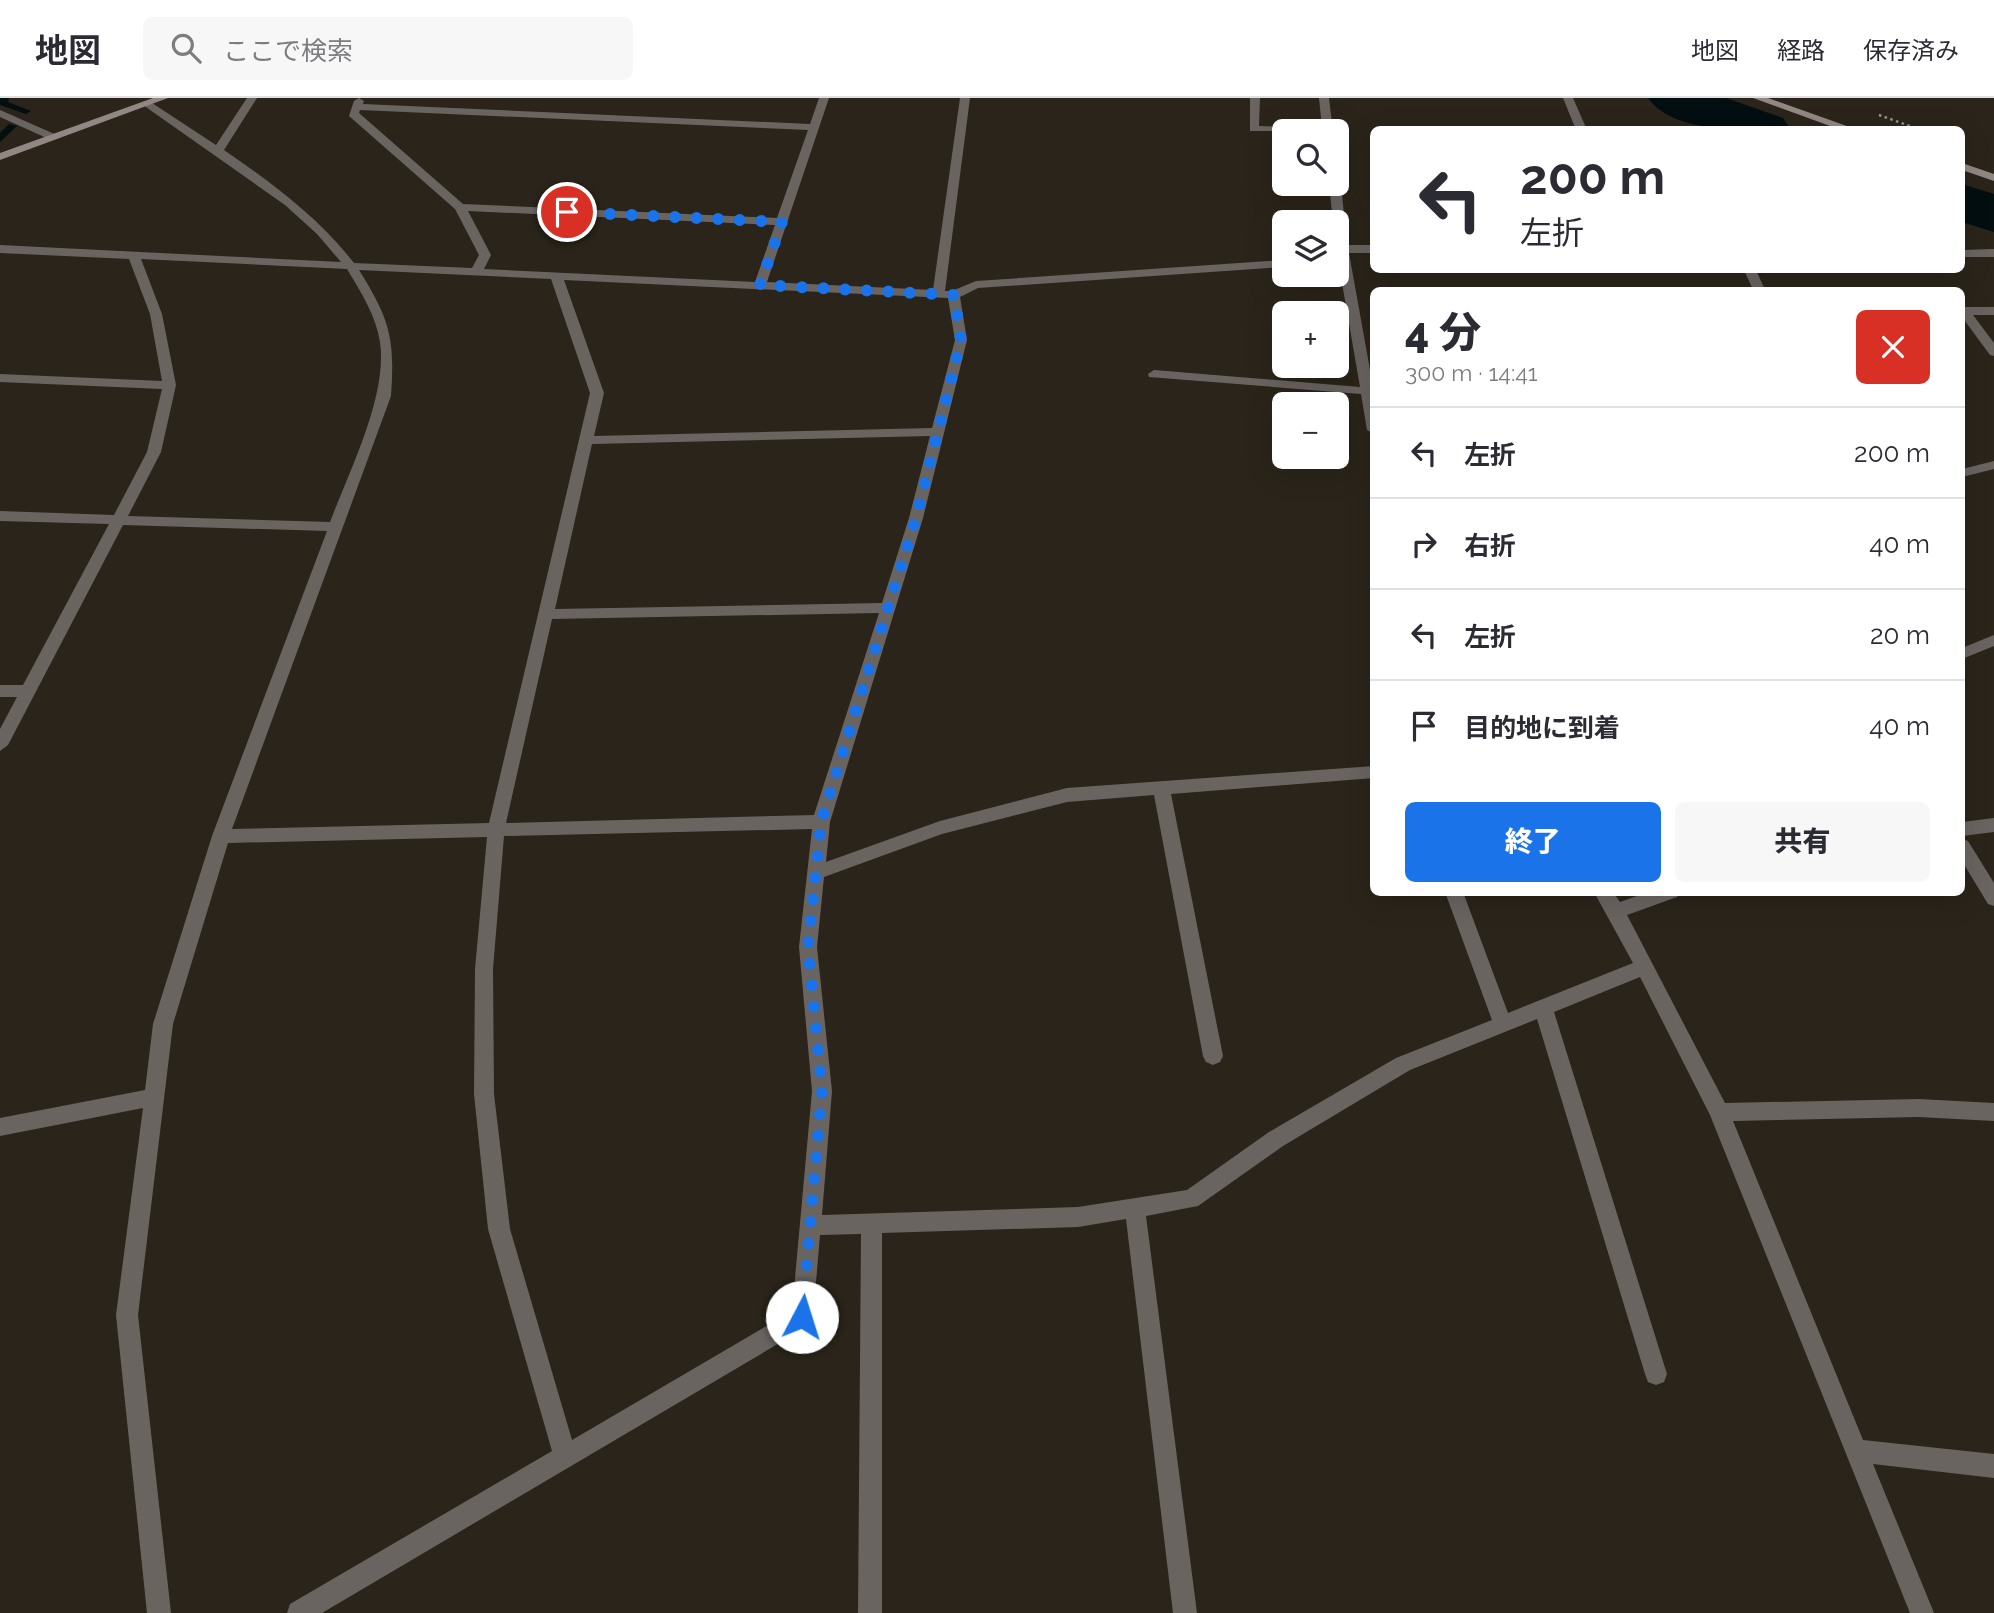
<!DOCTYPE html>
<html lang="ja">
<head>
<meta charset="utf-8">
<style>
  :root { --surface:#fff; --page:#f7f7f7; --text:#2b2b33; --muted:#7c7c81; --line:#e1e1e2; --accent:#1a73e8 }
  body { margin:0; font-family:Raleway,"Noto Sans JP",sans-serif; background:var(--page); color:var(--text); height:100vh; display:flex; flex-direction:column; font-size:26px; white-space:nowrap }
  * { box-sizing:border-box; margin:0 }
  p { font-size:23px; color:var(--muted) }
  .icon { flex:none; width:38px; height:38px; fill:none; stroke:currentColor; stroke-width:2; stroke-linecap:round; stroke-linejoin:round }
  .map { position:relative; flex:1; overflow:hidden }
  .side { position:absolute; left:1370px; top:189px; width:595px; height:609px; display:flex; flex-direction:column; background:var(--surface); border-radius:10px; box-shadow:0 7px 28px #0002 }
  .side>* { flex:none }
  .guide { position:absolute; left:1370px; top:28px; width:595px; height:147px; border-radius:10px; box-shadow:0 7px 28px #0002; background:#fff; color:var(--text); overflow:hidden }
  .controls { position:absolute; left:1272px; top:21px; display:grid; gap:14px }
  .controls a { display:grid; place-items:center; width:77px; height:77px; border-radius:10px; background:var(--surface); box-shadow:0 7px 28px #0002; font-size:35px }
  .pin { position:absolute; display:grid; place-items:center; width:60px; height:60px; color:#fff; margin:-30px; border:4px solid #fff; border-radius:50%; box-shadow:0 2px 7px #0007 }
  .me { position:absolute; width:77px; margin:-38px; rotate:5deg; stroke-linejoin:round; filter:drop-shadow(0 0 5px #0008) }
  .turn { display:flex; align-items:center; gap:24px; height:147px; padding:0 35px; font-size:32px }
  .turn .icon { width:91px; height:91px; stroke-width:2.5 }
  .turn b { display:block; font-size:49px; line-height:60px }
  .round { display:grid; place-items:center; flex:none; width:74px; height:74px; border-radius:10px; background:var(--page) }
  .overview { display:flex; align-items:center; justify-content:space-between; height:119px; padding:0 35px }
  h1 { font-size:42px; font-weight:800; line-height:52px }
  .cta { display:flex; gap:14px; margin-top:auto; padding:14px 35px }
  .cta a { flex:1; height:80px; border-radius:10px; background:var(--accent); color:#fff; font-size:28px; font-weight:800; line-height:80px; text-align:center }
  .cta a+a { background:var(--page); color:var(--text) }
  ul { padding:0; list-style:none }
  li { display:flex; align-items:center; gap:21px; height:91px; padding:0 35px; border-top:2px solid var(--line) }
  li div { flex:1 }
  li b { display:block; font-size:26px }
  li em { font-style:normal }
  header { display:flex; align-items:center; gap:42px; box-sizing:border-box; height:98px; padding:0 35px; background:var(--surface); border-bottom:2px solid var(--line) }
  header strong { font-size:33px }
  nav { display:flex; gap:38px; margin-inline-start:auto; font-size:24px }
  .search { width:490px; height:63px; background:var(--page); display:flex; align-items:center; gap:18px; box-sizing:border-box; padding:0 24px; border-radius:10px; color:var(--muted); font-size:26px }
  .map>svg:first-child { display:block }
</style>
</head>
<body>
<header>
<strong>地図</strong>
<div class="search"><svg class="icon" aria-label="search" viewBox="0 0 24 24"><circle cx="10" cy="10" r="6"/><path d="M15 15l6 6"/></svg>ここで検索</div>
<nav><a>地図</a><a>経路</a><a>保存済み</a></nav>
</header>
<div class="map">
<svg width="1994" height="1515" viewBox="0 0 1994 1515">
  <rect width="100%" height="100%" fill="#2a241a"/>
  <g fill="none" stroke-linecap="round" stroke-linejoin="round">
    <!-- stream -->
    <g fill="#020e0f" fill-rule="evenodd">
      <polygon points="0,0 9,0 8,4 31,13 26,16 0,7"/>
      <polygon points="9,26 17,28 0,44 0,35"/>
    </g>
    <!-- river -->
    <g fill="#020e0f" fill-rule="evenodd">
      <path d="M 1648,0 L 1726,0 L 1783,20 L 1791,32 C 1750,32 1674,37 1648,0 Z"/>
      <polygon points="1962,86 1994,96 1994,134 1962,124"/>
    </g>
    <!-- path -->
    <polyline stroke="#9a958d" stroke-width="2.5" stroke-dasharray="2.5 3.5" stroke-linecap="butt" points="1879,17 1921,32"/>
    <!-- street -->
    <g fill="#6a6461" fill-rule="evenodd">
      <path d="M 247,0 L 257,0 L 224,52 C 272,85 318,119 354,165 L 472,170 L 479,157 L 455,111 L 349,18 L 354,3 L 359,0 L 364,3 L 363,6 L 810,26 L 819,0 L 829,0 L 767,184 L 933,192 L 960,0 L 970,0 L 945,193 L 952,193 L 976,183 L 1284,162 L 1284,169 L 978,190 L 960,199 L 967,242 L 923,420 L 830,724 L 826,764 L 940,723 L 1067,690 L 1374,668 L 1374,680 L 1171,696 L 1223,958 L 1220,964 L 1213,967 L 1206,964 L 1203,958 L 1154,697 L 1067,704 L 942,736 L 824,779 L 817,849 L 832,993 L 822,1117 L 1078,1109 L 1187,1092 L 1269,1034 L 1396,960 L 1492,922 L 1445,794 L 1463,794 L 1508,915 L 1633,865 L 1594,794 L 1613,794 L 1620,804 L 1648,794 L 1680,794 L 1677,799 L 1627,817 L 1725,1005 L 1919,1001 L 1994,1005 L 1994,1023 L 1919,1019 L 1733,1023 L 1863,1342 L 1994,1356 L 1994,1380 L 1873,1366 L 1934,1515 L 1910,1515 L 1710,1017 L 1640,879 L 1554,914 L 1667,1276 L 1664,1284 L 1656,1287 L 1648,1284 L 1645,1276 L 1537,921 L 1410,972 L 1283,1048 L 1198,1108 L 1146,1118 L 1197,1515 L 1173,1515 L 1126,1121 L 1078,1129 L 882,1135 L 882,1515 L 858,1515 L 861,1136 L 820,1137 L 813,1219 L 810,1227 L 322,1515 L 287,1515 L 290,1506 L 552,1353 L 488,1131 L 474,996 L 475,871 L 487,739 L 228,745 L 173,926 L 138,1217 L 171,1515 L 147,1515 L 116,1217 L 143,1010 L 0,1038 L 0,1020 L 145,992 L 153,926 L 212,738 L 327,433 L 123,427 L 8,647 L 0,653 L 0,631 L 17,599 L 0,599 L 0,587 L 23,587 L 109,426 L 0,423 L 0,413 L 114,417 L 147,354 L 162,291 L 0,284 L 0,276 L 162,283 L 150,216 L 129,161 L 0,155 L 0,147 L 341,164 L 317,136 L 285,107 L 143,7 L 152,5 L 216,47 ZM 360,12 L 808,32 L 777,120 L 463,106 L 359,15 ZM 468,113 L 775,127 L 755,184 L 484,171 L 491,157 ZM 141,161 L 347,171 C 361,194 376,218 380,244 C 388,297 349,374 330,424 L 128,418 L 161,354 L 176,287 L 162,216 ZM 359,172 L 551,181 L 590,295 L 489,725 L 232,731 L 391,298 C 395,240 390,222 359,172 ZM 564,182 L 948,200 L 955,242 L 932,330 L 594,338 L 604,295 ZM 930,338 L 909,420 L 882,505 L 555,511 L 592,346 ZM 879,515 L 814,717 L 506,725 L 552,521 ZM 812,731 L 799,849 L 812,993 L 792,1213 L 572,1342 L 510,1131 L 494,996 L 493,871 L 504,738 Z"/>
      <polygon points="1250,0 1260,0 1259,28 1322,30 1319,0 1329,0 1333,33 1250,33"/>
      <polygon points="1563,0 1573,0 1587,32 1576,32"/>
      <polygon points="0,12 59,38 60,40 51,42 0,19"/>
      <polygon points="1337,83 1341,86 1347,147 1374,147 1374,155 1349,155 1374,294 1374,336 1367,332 1361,296 1149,279 1148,276 1154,272 1360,289 1337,156 1337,124 1333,124 1329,86 1337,86"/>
      <polygon points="1994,151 1994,159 1962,159 1962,152"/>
      <polygon points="1744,172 1756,172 1765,192 1753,192"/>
      <polygon points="1962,209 1994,209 1994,217 1973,217 1994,245 1994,258 1990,257 1962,219"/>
      <polygon points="1994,363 1994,371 1962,379 1962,371"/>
      <polygon points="1994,537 1994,548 1962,561 1962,550"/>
      <polygon points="1994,720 1994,734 1962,738 1962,724"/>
      <polygon points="1962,741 1968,743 1994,785 1994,808 1988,806 1962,763"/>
    </g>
    <!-- secondary -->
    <g fill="#918783" fill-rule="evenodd">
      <polygon points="153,0 168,0 0,62 0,55"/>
      <polygon points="1753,0 1768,0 1858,32 1841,32"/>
      <polygon points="1962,65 1994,76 1994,83 1962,72"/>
    </g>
  </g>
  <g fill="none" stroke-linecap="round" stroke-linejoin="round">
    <!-- route -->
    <polyline stroke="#1a73e8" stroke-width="12" stroke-dasharray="0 21.6" points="567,114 782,124 760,187 954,197 961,242 916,420 821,724 808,849 822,993 802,1219"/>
  </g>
</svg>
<div class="controls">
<a><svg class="icon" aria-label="search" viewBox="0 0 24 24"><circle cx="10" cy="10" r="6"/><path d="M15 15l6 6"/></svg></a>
<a><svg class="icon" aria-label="layers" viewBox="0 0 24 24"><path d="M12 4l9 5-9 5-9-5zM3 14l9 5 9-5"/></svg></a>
<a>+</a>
<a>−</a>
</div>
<div class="pin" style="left:567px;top:114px;background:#d93025"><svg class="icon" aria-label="arrive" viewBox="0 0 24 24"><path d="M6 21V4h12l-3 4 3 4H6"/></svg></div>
<svg class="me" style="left:802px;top:1219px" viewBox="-20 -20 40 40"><circle r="19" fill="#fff"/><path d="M0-13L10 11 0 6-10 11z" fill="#1a73e8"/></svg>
<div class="guide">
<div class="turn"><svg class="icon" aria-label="left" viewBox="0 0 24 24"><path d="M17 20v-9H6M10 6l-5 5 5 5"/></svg><div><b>200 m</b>左折</div></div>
</div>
<section class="side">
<div class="overview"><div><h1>4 分</h1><p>300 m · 14:41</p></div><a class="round" style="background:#d93025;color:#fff"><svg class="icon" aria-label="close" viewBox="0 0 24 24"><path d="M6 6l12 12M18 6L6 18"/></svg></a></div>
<ul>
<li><svg class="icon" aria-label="left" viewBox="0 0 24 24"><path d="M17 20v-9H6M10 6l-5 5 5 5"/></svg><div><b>左折</b></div><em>200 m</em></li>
<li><svg class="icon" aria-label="right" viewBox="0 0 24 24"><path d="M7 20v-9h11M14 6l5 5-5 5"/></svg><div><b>右折</b></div><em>40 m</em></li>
<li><svg class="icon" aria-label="left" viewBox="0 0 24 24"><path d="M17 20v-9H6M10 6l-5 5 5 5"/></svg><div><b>左折</b></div><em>20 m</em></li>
<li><svg class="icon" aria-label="arrive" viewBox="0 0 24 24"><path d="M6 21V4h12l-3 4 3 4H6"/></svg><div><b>目的地に到着</b></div><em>40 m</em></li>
</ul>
<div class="cta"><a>終了</a><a>共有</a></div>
</section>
</div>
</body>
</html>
